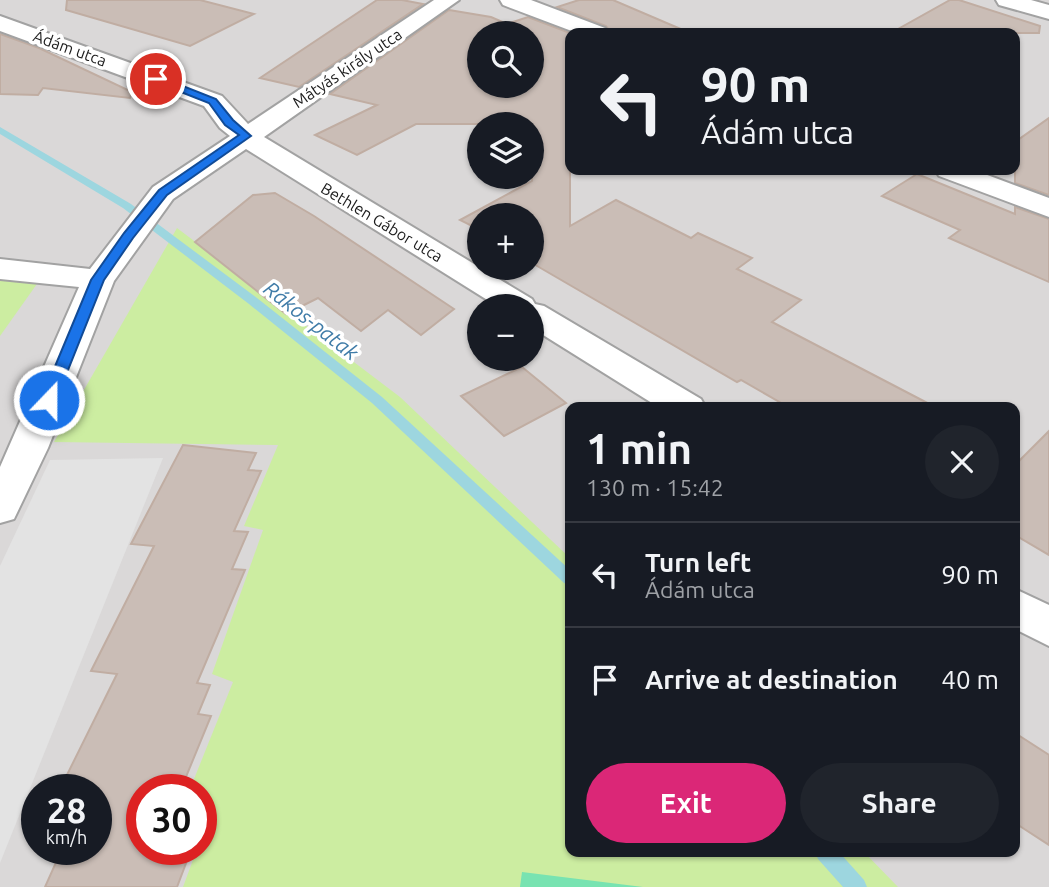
<!DOCTYPE html>
<html lang="en">
<head>
<meta charset="utf-8">
<style>
  :root { --surface:#171b24; --page:#20242c; --text:#f1f3f6; --muted:#9ea1a6; --line:#363941; --accent:#db2777 }
  body { margin:0; font-family:Ubuntu,sans-serif; background:var(--page); color:var(--text); height:100vh; display:flex; flex-direction:column; font-size:26px; white-space:nowrap }
  * { box-sizing:border-box; margin:0 }
  p { font-size:23px; color:var(--muted) }
  .icon { flex:none; width:38px; height:38px; fill:none; stroke:currentColor; stroke-width:2; stroke-linecap:round; stroke-linejoin:round }
  .map { position:relative; flex:1; overflow:hidden }
  .drawer { position:absolute; left:565px; top:402px; width:455px; height:455px; display:flex; flex-direction:column; background:var(--surface); border-radius:14px; box-shadow:0 2px 5px #0004 }
  .drawer>* { flex:none }
  .hud { position:absolute; left:565px; top:28px; width:455px; height:147px; border-radius:14px; box-shadow:0 2px 5px #0004; background:#171b24; color:var(--text); overflow:hidden }
  .tools { position:absolute; left:467px; top:21px; display:grid; gap:14px }
  .tools a { display:grid; place-items:center; width:77px; height:77px; border-radius:50%; background:var(--surface); box-shadow:0 2px 5px #0004; font-size:35px }
  .speed { position:absolute; left:21px; top:774px; display:flex; gap:14px; font-size:35px; font-weight:700; text-align:center }
  .speed>* { display:grid; place-content:center; width:91px; height:91px; border-radius:50%; background:var(--surface); box-shadow:0 2px 5px #0004; line-height:1 }
  .speed small { font-size:18px; font-weight:400 }
  .speed .limit { border:10px solid #d22; background:#fff; color:#111 }
  .pin { position:absolute; display:grid; place-items:center; width:60px; height:60px; color:#fff; margin:-30px; border:4px solid #fff; border-radius:50%; box-shadow:0 2px 7px #0007 }
  .me { position:absolute; width:77px; margin:-38px; rotate:22deg; stroke-linejoin:round; filter:drop-shadow(0 0 5px #0008) }
  .turn { display:flex; align-items:center; gap:24px; height:147px; padding:0 21px; font-size:32px }
  .turn .icon { width:91px; height:91px; stroke-width:2.5 }
  .turn b { display:block; font-size:49px; line-height:60px }
  .round { display:grid; place-items:center; flex:none; width:74px; height:74px; border-radius:37px; background:var(--page) }
  .summary { display:flex; align-items:center; justify-content:space-between; height:119px; padding:0 21px }
  h1 { font-size:42px; font-weight:600; line-height:52px }
  .button { display:flex; gap:14px; margin-top:auto; padding:14px 21px }
  .button a { flex:1; height:80px; border-radius:42px; background:var(--accent); color:#fff; font-size:28px; font-weight:600; line-height:80px; text-align:center }
  .button a+a { background:var(--page); color:var(--text) }
  ul { padding:0; list-style:none }
  li { display:flex; align-items:center; gap:21px; height:105px; padding:0 21px; border-top:2px solid var(--line) }
  li div { flex:1 }
  li b { display:block; font-size:26px }
  li em { font-style:normal }
  .map>svg:first-child { display:block }
</style>
</head>
<body>
<div class="map">
<svg width="1049" height="887" viewBox="0 0 1049 887">
  <rect width="100%" height="100%" fill="#eee8e0"/>
  <!-- residential -->
  <path fill="#dad8d8" fill-rule="evenodd" d="M 0,0 L 1049,0 L 1049,887 L 0,887 ZM 480,33 L 532,33 L 532,86 L 480,86 ZM 570,33 L 1015,33 L 1015,170 L 570,170 ZM 480,124 L 532,124 L 532,177 L 480,177 ZM 480,215 L 532,215 L 532,268 L 480,268 ZM 480,306 L 532,306 L 532,359 L 480,359 ZM 570,408 L 1015,408 L 1015,852 L 570,852 ZM 37,789 L 96,789 L 96,849 L 37,849 ZM 142,789 L 201,789 L 201,849 L 142,849 Z"/>
  <!-- grass -->
  <g fill="#cceda1">
    <polygon points="177,228 400,397 570,558 570,852 864,852 898,887 183,887 197,849 201,849 201,838 214,803 201,802 201,789 190,789 233,682 212,674 263,530 244,526 278,445 54,442"/>
    <polygon points="0,268 44,274 0,336"/>
  </g>
  <!-- pitch -->
  <polygon fill="#78e3b1" points="522,872 643,887 520,887"/>
  <!-- parking -->
  <polygon fill="#e3e3e3" points="163,458 0,863 0,566 50,460"/>
  <g fill="none" stroke-linecap="round" stroke-linejoin="round">
    <!-- stream -->
    <g fill="#9dd6df" fill-rule="evenodd">
      <polygon points="0,127 131,204 257,298 382,397 570,570 570,585 564,583 372,403 249,304 123,208 0,134"/>
      <polygon points="815,852 839,852 864,880 867,887 843,887 818,859"/>
    </g>
  </g>
  <!-- building -->
  <g fill="#cabdb6" stroke="#c0ada2" stroke-width="2" fill-rule="evenodd">
    <polygon points="67,0 200,0 254,14 190,46 66,10"/>
    <polygon points="377,0 402,0 423,4 299,87 260,78"/>
    <polygon points="579,0 613,0 690,33 611,33 606,26 557,7"/>
    <polygon points="950,0 959,0 1040,26 1039,33 891,33"/>
    <path d="M 449,10 L 491,17 L 507,24 L 528,17 L 570,33 L 570,226 L 616,200 L 691,238 L 698,233 L 752,258 L 737,269 L 801,300 L 772,322 L 937,408 L 790,408 L 741,380 L 737,382 L 532,263 L 532,215 L 480,215 L 480,230 L 460,220 L 532,181 L 532,124 L 416,124 L 357,155 L 315,135 L 377,105 L 330,94 ZM 480,33 L 532,33 L 532,86 L 480,86 Z"/>
    <polygon points="0,34 39,48 132,92 130,98 43,88 38,95 0,94"/>
    <polygon points="1049,118 1049,195 1015,183 1015,142"/>
    <polygon points="917,174 1015,214 1015,207 1049,219 1049,282 949,238 960,230 882,196"/>
    <polygon points="275,193 314,216 454,309 421,335 388,310 361,331 318,298 286,314 195,242 253,195"/>
    <polygon points="522,367 566,403 504,436 461,396"/>
    <polygon points="1049,431 1049,555 1015,535 1015,465"/>
    <polygon points="183,445 256,453 248,470 261,471 234,531 248,532 232,569 245,570 197,683 210,685 198,714 211,716 181,789 142,789 142,849 191,850 177,887 45,887 62,849 96,849 96,789 60,789 117,674 91,671 154,546 131,544"/>
    <polygon points="1015,733 1049,755 1049,845 1015,823"/>
  </g>
  <g fill="none" stroke-linecap="round" stroke-linejoin="round">
    <!-- street casing -->
    <g stroke="#a2a2a2" stroke-width="4">
      <g id="street">
        <polygon points="434,0 459,0 264,137 532,299 535,304 544,306 701,399 706,408 660,408 532,328 532,306 497,306 246,149 173,199 114,281 48,448 14,519 0,523 0,467 79,287 0,279 0,259 90,269 153,187 230,136 220,128 204,106 0,31 0,16 222,96 248,124"/>
        <polygon points="500,0 531,0 605,28 608,33 577,33 503,5"/>
        <polygon points="996,0 1031,0 1049,5 1049,19 999,5"/>
        <polygon points="935,170 974,170 1049,198 1049,217 939,176"/>
        <polygon points="1015,589 1049,605 1049,646 1015,629"/>
      </g>
    </g>
    <!-- street -->
    <use href="#street" fill="#fff" fill-rule="evenodd"/>
  </g>
  <!-- route -->
  <polygon fill="#1a73e8" stroke="#114b97" stroke-width="2" points="153,77 160,77 216,99 233,120 251,136 167,195 133,238 104,280 56,400 54,403 43,403 41,400 91,280 124,233 159,190 239,135 225,125 209,103 153,81"/>
  <g text-anchor="middle" stroke-width="7" stroke-linejoin="round" paint-order="stroke">
    <!-- far-street labels -->
    <g font-size="16" fill="#1b1b1b" stroke="#fff">
      <text transform="translate(70 48) rotate(20)" y="6">Ádám utca</text>
      <text transform="translate(347 68) rotate(-34)" y="6">Mátyás király utca</text>
      <text transform="translate(382 222) rotate(31)" y="6">Bethlen Gábor utca</text>
    </g>
    <!-- water labels -->
    <g font-size="21" font-style="italic" fill="#407ca8" stroke="#fff">
      <text transform="translate(311 321) rotate(38)" y="7">Rákos-patak</text>
    </g>
  </g>
</svg>
<div class="tools">
<a><svg class="icon" aria-label="search" viewBox="0 0 24 24"><circle cx="10" cy="10" r="6"/><path d="M15 15l6 6"/></svg></a>
<a><svg class="icon" aria-label="layers" viewBox="0 0 24 24"><path d="M12 4l9 5-9 5-9-5zM3 14l9 5 9-5"/></svg></a>
<a>+</a>
<a>−</a>
</div>
<div class="speed"><div>28<small>km/h</small></div><div class="limit">30</div></div>
<div class="pin" style="left:156px;top:79px;background:#d93025"><svg class="icon" aria-label="arrive" viewBox="0 0 24 24"><path d="M6 21V4h12l-3 4 3 4H6"/></svg></div>
<svg class="me" style="left:49px;top:400px" viewBox="-20 -20 40 40"><circle r="17" fill="#1a73e8" stroke="#fff" stroke-width="3"/><path d="M0-11L8 9 0 5-8 9z" fill="#fff"/></svg>
<div class="hud">
<div class="turn"><svg class="icon" aria-label="left" viewBox="0 0 24 24"><path d="M17 20v-9H6M10 6l-5 5 5 5"/></svg><div><b>90 m</b>Ádám utca</div></div>
</div>
<section class="drawer">
<div class="summary"><div><h1>1 min</h1><p>130 m · 15:42</p></div><a class="round"><svg class="icon" aria-label="close" viewBox="0 0 24 24"><path d="M6 6l12 12M18 6L6 18"/></svg></a></div>
<ul>
<li><svg class="icon" aria-label="left" viewBox="0 0 24 24"><path d="M17 20v-9H6M10 6l-5 5 5 5"/></svg><div><b>Turn left</b><p>Ádám utca</p></div><em>90 m</em></li>
<li><svg class="icon" aria-label="arrive" viewBox="0 0 24 24"><path d="M6 21V4h12l-3 4 3 4H6"/></svg><div><b>Arrive at destination</b></div><em>40 m</em></li>
</ul>
<div class="button"><a>Exit</a><a>Share</a></div>
</section>
</div>
</body>
</html>
